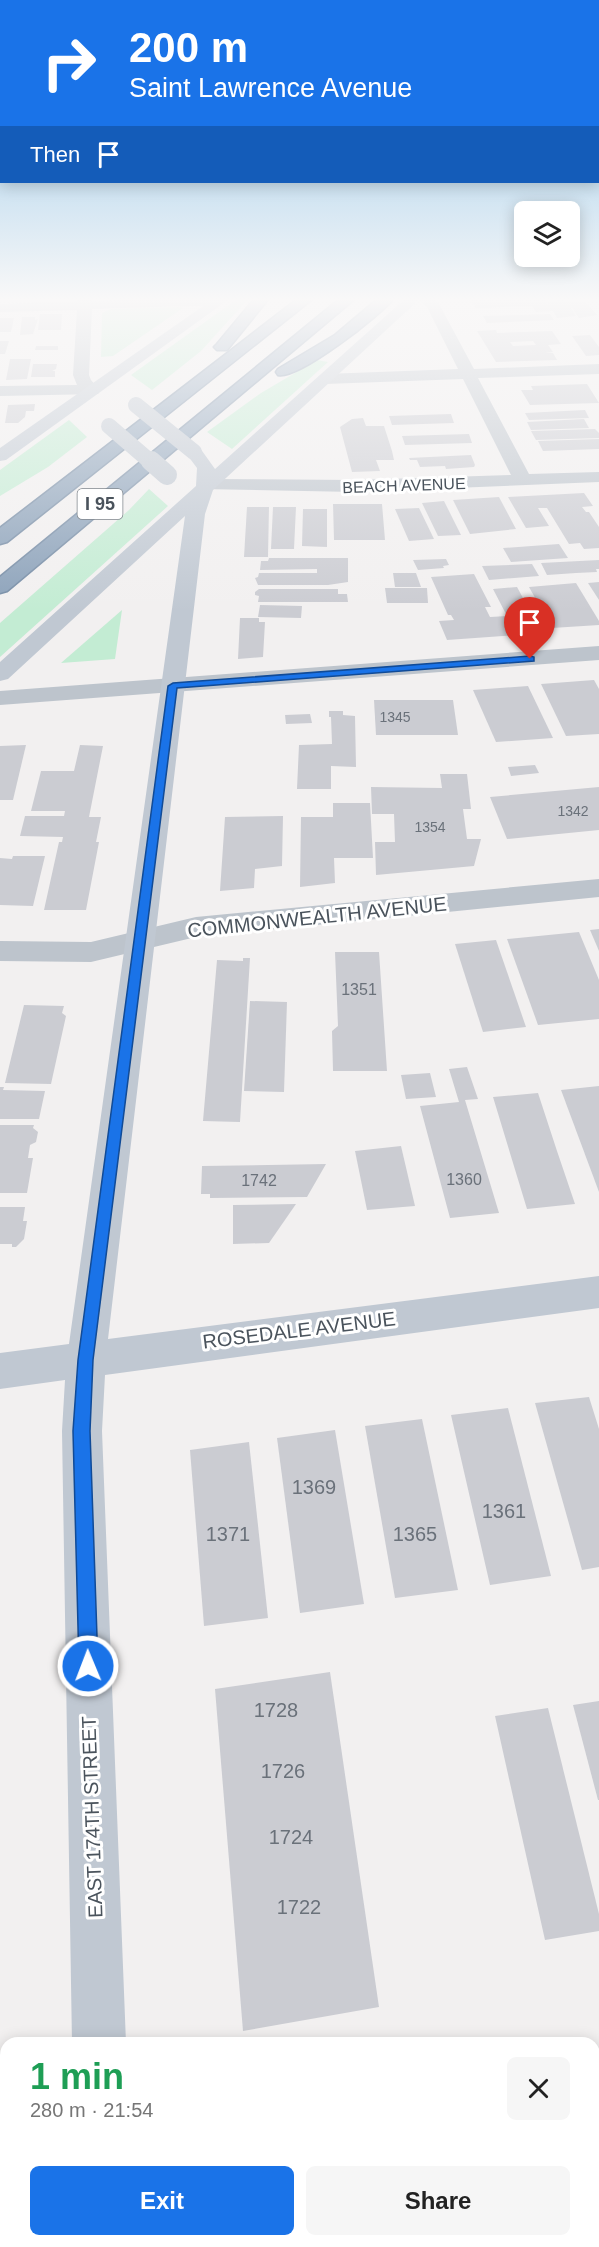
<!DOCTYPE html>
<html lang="en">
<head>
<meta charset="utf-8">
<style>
  :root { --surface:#fff; --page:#f6f6f6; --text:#222; --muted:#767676; --accent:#1a73e8 }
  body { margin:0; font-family:Arial,sans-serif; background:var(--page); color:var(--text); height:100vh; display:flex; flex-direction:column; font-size:22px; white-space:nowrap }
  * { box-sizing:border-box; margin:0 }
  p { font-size:20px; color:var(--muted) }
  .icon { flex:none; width:33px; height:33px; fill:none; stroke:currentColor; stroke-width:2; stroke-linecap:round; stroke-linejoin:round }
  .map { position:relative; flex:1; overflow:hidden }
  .panel { position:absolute; left:0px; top:2037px; width:600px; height:210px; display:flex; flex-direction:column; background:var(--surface); border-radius:18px 18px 0 0; box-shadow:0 3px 15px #0003 }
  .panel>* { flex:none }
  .guide { position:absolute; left:0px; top:0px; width:600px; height:183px; box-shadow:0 3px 15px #0003; background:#1a73e8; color:#fff; overflow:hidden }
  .buttons { position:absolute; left:514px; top:201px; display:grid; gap:12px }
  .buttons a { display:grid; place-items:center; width:66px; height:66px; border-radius:9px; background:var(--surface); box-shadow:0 3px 15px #0003; font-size:30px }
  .pin { position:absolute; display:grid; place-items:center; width:51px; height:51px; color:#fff; margin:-62px -26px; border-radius:50% 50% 50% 0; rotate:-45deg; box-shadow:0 0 6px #0007 }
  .pin .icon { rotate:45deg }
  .me { position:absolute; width:66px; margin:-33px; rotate:359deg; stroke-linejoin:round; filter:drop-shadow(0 0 4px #0008) }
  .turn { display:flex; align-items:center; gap:21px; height:126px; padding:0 30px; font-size:27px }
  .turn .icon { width:78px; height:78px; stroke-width:2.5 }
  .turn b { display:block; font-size:42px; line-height:51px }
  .then { display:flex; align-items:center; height:57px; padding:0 30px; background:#0003; gap:12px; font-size:22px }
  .round { display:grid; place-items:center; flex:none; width:63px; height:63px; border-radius:9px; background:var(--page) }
  .head { display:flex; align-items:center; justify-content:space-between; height:102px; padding:0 30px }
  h1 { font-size:36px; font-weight:800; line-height:45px; color:#1e9e55 }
  .primary-button { display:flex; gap:12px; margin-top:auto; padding:12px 30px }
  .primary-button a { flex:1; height:69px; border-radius:9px; background:var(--accent); color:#fff; font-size:24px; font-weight:800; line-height:69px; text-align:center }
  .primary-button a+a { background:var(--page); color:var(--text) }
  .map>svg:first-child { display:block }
</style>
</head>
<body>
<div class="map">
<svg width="599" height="2247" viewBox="0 0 599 2247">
  <rect width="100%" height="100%" fill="#f2f0f0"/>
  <!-- green -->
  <g fill="#c3ecd3">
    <polygon points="240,297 250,297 201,351 152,390 131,375"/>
    <polygon points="178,307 183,308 113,356 101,357 102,313 111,309"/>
    <polygon points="317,360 328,362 232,449 207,432 261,393"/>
    <polygon points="69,420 87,437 48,467 0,496 0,470"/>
    <polygon points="149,489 168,506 0,657 0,623 129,510"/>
    <polygon points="122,610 115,659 61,663"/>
  </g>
  <!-- building -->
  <g fill="#cbccd2" fill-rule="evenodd">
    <polygon points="544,299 549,306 547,301 566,300 576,316 557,318 553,311 536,312 532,306 476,308 471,300"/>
    <polygon points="567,301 585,301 597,315 579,318"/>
    <polygon points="40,314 62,314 61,330 38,330"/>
    <polygon points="550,314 554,320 487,323 483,316"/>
    <polygon points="22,317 35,317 35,320 38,319 33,334 20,335"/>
    <polygon points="0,318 14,318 11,332 0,332"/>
    <path d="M 496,330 L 497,333 L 552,331 L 561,344 L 548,345 L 553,352 L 545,353 L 553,353 L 557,360 L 496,362 L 477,331 ZM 533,341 L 536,345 L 513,346 L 510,342 Z"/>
    <polygon points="590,335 599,347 599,355 586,356 572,336"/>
    <polygon points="0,341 9,341 5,354 0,354"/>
    <polygon points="36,346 58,346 58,350 35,350"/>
    <polygon points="10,359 31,359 27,379 6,380"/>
    <polygon points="33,364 57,364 56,369 52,371 55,371 55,377 31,377"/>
    <polygon points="587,384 599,403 530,405 521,390 533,390 531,386"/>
    <polygon points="35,404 34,411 26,411 25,417 18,423 5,423 8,405"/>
    <polygon points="585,410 589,418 529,420 525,413"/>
    <polygon points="451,414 454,423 392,425 389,416"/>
    <polygon points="363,418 366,426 384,426 392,451 394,460 376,460 380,471 352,472 340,427 352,419"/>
    <polygon points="584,419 589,428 531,430 527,422"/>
    <polygon points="595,429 599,433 599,438 536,440 531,431"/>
    <polygon points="469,434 472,443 405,445 402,436"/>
    <polygon points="599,439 599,449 543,451 538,441"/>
    <polygon points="471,455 475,465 474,467 446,469 445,466 420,467 417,460 410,460 409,458"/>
    <polygon points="584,493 593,506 582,507 586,512 589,512 599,527 599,548 584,549 580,543 569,544 547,508 538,508 549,526 526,528 508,497"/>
    <polygon points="499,497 516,529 470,534 453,500"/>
    <polygon points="444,501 461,535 438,536 422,503"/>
    <polygon points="333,504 382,504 385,540 334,540"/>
    <polygon points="247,507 269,507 268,557 244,557"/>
    <polygon points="273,507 296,507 294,549 271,549"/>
    <polygon points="419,508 434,539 409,541 395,509"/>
    <polygon points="303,509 327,509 327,547 302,546"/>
    <polygon points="559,544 568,558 511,562 503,548"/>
    <polygon points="269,558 348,558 348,582 328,585 258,585 255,578 258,577 259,573 317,573 317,569 260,570 261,561 268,561"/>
    <polygon points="446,559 449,565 443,566 444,568 418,570 413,560"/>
    <polygon points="599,560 599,569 596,569 597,572 576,573 547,575 541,563"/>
    <polygon points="532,564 539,576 489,580 482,566"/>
    <polygon points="393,573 416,573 421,587 395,587"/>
    <polygon points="474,574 491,607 485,607 490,617 507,616 493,589 517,587 540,629 515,631 517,635 447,640 439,621 454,620 451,615 448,615 431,577"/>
    <polygon points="599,582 599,600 588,583"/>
    <polygon points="576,583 599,621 599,625 552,628 529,587"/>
    <polygon points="385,588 427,588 428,603 387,603"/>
    <polygon points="259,589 338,589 338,594 347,594 348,602 258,602 259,596 255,595 255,592"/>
    <polygon points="260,605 302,606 301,618 258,617"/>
    <polygon points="240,618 259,618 259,622 265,622 263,657 238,659"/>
    <polygon points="594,680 599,689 599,734 566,736 541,684"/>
    <polygon points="528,686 553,738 496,742 473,690"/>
    <polygon points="374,700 453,700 458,735 376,735"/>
    <polygon points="329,711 343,711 343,715 355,716 356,767 331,766 331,789 297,789 299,745 332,744 331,717 329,717"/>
    <polygon points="310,714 312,723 286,724 285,715"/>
    <polygon points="26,745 13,800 0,800 0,746"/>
    <polygon points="80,745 103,746 89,817 101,817 96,842 99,842 86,910 44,910 59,842 62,842 63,837 20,836 25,816 64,816 65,811 31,811 41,771 74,771"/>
    <polygon points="535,765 539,773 511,776 508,767"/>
    <polygon points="440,774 467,774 471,809 463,809 467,839 481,839 474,866 376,875 375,842 395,842 394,814 372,814 371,787 442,788"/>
    <polygon points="599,787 599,830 507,839 490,797"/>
    <polygon points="333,803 370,803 373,858 334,858 335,883 300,887 301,817 333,817"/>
    <polygon points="283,816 282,866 255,869 254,888 220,891 225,817"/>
    <polygon points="13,856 45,856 33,906 0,905 0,858 12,859"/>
    <polygon points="599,929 599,951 590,930"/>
    <polygon points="579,932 599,980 599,1019 538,1025 507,939"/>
    <polygon points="496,940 526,1027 483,1032 455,944"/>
    <polygon points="335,952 379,952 387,1071 333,1071 332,1031 338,1026"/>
    <polygon points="243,958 250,958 240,1122 203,1121 217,960 243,961"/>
    <polygon points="250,1001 287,1002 284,1092 244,1091"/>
    <polygon points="24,1005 64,1006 62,1013 66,1016 51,1084 5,1083"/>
    <polygon points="467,1067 478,1099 465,1100 499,1213 450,1218 420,1106 459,1102 449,1069"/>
    <polygon points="430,1073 436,1097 406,1099 401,1075"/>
    <polygon points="599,1086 599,1192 561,1090"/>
    <polygon points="0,1087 4,1087 3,1090 45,1091 39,1119 0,1119"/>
    <polygon points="538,1093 557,1151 575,1204 527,1209 493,1097"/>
    <polygon points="0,1125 34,1125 33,1128 38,1132 36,1142 30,1145 28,1158 33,1158 27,1193 0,1193"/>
    <polygon points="401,1146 415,1206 367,1210 355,1151"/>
    <polygon points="326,1164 307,1197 210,1198 210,1194 201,1194 202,1166"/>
    <polygon points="296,1204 269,1243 233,1244 233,1205"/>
    <polygon points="0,1207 25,1207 23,1221 27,1221 24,1239 16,1247 12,1247 12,1244 0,1244"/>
    <polygon points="589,1397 599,1429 599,1567 582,1570 535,1403"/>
    <polygon points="508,1408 551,1576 490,1585 451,1415"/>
    <polygon points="422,1419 458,1590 395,1598 365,1426"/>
    <polygon points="335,1430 364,1604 300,1613 277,1438"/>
    <polygon points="249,1442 268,1618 204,1626 190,1450"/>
    <polygon points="330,1672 379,2007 243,2031 215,1689"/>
    <polygon points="599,1701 599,1800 598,1800 573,1705"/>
    <polygon points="548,1708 599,1914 599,1931 545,1940 495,1716"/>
  </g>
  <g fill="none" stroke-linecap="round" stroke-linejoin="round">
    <!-- highway casing -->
    <g stroke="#778da6" stroke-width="3">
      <g id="highway">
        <polygon points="256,297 270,297 227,350 217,350 214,347 217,344"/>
        <polygon points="300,297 315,297 7,542 0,544 0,528"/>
        <polygon points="342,297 357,297 7,591 0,593 0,577"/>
        <path d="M 380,297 L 395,297 C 381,315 298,380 278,375 L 276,372 L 278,369 L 335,335 Z"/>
      </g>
    </g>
    <!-- street -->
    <g fill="#bdc4cc" fill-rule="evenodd">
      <polygon points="78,297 92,297 92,301 220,297 227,301 220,305 92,309 89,375 91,380 100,391 98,394 0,396 0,386 77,385 73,375 77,310 0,312 0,304 78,301"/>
      <polygon points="416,297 431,297 438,302 474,369 599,364 599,374 478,378 529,474 599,472 599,482 355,492 201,489 199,485 201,481 208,479 355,480 511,475 463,379 325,384 317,379 325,374 458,369 427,307"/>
      <polygon points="599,646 599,660 0,705 0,691"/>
      <polygon points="599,879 599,897 196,937 91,962 0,961 0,941 91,942 196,917"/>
      <polygon points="599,2071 599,2127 594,2128 594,2072"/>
      <polygon points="6,2184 6,2241 8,2241 0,2243 0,2185"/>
    </g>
    <!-- secondary -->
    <g fill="#c0c8d2" fill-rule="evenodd">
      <polygon points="216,297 232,297 6,460 0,461 0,448"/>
      <polygon points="407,297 422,297 213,490 205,514 108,1339 599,1276 599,1308 105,1375 102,1431 126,2043 72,2043 62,1431 65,1380 0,1389 0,1353 69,1344 185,516 8,679 0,681 0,662 196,486 197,468 185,452 188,448 200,448 215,469"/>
      <rect x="76" y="2241" width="58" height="6"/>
    </g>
    <!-- highway -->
    <use href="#highway" fill="#8ca2ba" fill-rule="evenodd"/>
    <!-- secondary-bridge-far1 -->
    <g stroke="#c0c8d2" stroke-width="16">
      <polyline points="136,405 194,452"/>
      <polyline points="109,426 152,463"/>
    </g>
    <!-- secondary-bridge -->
    <polyline stroke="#c0c8d2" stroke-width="20" points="151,461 167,475"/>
  </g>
  <!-- sky -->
  <linearGradient id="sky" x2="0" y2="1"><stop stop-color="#86c0e7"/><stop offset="0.49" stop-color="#f9f8f8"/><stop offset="1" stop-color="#f9f8f8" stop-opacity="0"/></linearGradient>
  <rect width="599" height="611" fill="url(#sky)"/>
  <!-- route -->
  <polygon fill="#1a73e8" stroke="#114b97" stroke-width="1.5" points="530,656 534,657 534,661 177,688 93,1360 90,1431 98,1666 95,1673 88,1676 82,1673 79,1666 73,1431 78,1360 168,686 173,683"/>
  <g text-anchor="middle" stroke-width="6" stroke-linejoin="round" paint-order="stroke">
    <!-- far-number labels -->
    <g font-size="14" fill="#6a717a">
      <text x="395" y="722">1345</text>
      <text x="573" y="816">1342</text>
      <text x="430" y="832">1354</text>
    </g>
    <!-- far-street labels -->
    <g font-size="16" fill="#4a535c" stroke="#fff">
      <text transform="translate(404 485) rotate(-2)" y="6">BEACH AVENUE</text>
    </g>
    <!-- number labels -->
    <g font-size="16" fill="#6a717a">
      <text x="359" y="995">1351</text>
      <text x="464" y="1185">1360</text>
      <text x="259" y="1186">1742</text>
    </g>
    <!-- shield labels -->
    <rect fill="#fff" stroke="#80878d" stroke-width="1.5" x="77.5" y="489" width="45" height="30" rx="4.5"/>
    <g font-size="18" font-weight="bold" fill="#4a535c">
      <text x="100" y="510">I 95</text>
    </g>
    <!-- street labels -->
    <g font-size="20" fill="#4a535c" stroke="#fff">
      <text transform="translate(317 917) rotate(-6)" y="7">COMMONWEALTH AVENUE</text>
      <text transform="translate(299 1330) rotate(-7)" y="7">ROSEDALE AVENUE</text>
      <text transform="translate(92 1817) rotate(-92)" y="7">EAST 174TH STREET</text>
    </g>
    <!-- near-number labels -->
    <g font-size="20" fill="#6a717a">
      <text x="314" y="1494">1369</text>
      <text x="504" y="1518">1361</text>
      <text x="228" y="1541">1371</text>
      <text x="415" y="1541">1365</text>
      <text x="276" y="1717">1728</text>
      <text x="283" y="1778">1726</text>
      <text x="291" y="1844">1724</text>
      <text x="299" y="1914">1722</text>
    </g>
  </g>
</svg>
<div class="buttons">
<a><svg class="icon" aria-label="layers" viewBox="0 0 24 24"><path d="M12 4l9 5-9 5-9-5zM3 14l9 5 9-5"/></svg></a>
</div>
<div class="pin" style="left:530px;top:659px;background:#d93025"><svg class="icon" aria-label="arrive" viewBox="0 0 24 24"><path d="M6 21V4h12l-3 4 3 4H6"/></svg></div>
<svg class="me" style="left:88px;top:1666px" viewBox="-20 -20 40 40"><circle r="17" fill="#1a73e8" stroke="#fff" stroke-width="3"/><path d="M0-11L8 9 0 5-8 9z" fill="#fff"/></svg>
<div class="guide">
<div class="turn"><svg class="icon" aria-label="right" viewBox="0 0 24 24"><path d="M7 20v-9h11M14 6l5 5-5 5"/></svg><div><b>200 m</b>Saint Lawrence Avenue</div></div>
<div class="then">Then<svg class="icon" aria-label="arrive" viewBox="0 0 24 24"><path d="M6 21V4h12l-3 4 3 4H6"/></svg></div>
</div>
<section class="panel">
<div class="head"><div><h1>1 min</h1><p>280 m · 21:54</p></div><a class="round"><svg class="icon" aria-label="close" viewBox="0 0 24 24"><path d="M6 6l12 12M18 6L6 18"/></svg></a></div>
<div class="primary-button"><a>Exit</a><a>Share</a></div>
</section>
</div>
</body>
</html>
